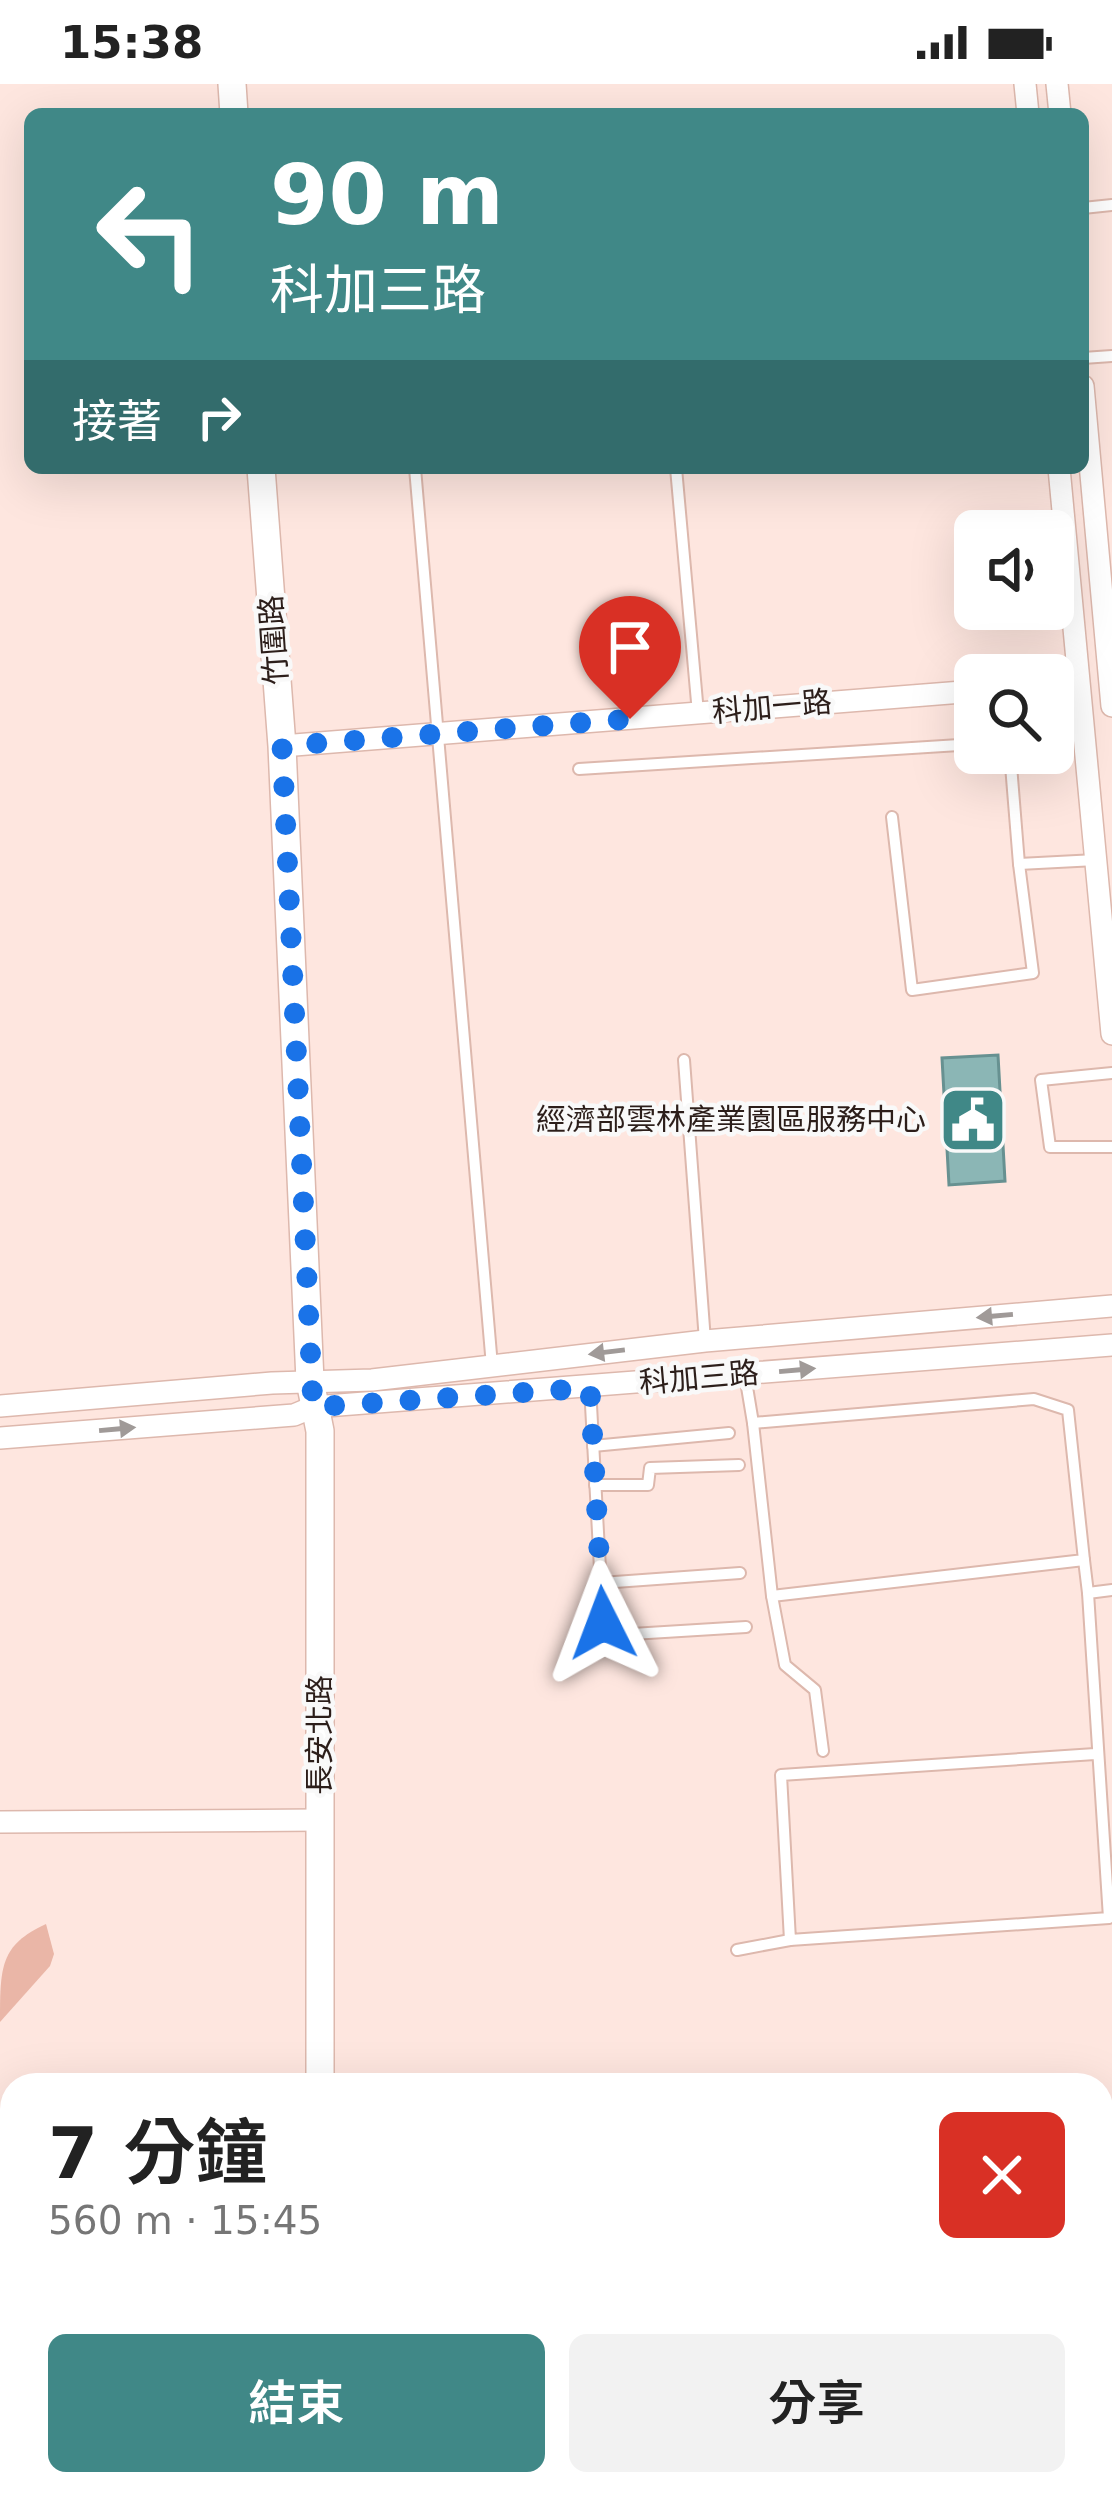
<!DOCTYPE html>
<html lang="zh-TW">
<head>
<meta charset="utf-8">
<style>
  :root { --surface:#fff; --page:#f2f2f2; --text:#222; --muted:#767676; --accent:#408887 }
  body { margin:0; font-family:"DejaVu Sans","Noto Sans TC",sans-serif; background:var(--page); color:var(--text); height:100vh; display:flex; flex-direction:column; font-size:45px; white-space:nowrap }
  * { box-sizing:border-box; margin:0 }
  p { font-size:39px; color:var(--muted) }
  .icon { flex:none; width:66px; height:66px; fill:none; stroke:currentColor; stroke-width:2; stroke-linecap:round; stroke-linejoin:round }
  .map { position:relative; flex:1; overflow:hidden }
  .drawer { position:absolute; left:0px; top:1989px; width:1113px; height:423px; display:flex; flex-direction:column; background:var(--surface); border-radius:36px 36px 0 0; box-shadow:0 12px 48px #0002 }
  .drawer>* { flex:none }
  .top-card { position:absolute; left:24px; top:24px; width:1065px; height:366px; border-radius:18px; box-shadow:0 12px 48px #0002; background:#408887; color:#fff; overflow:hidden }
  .fabs { position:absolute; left:954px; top:426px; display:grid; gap:24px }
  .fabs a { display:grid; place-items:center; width:120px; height:120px; border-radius:18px; background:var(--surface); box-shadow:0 12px 48px #0002; font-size:60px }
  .pin { position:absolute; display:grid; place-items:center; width:102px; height:102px; color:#fff; margin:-123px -51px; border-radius:50% 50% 50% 0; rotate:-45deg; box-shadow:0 0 12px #0007 }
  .pin .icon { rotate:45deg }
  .me { position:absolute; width:132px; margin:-66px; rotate:357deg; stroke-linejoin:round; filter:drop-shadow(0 0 9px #0008) }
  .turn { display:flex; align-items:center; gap:42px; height:252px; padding:0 48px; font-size:54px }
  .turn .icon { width:156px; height:156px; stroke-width:2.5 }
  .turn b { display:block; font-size:84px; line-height:102px }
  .then { display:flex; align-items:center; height:114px; padding:0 48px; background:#0003; gap:24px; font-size:45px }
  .round { display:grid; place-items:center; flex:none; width:126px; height:126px; border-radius:18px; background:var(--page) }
  .overview { display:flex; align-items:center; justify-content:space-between; height:204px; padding:0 48px }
  h1 { font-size:72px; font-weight:600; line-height:90px }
  .primary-button { display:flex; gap:24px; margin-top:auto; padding:24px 48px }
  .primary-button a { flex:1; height:138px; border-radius:18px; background:var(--accent); color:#fff; font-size:48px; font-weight:600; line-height:138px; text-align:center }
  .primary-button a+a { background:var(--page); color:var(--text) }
  .status { display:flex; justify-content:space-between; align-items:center; height:84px; padding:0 60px; background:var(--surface); direction:ltr }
  .status svg { height:33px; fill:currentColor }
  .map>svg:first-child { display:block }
</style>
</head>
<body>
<div class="status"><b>15:38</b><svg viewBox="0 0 49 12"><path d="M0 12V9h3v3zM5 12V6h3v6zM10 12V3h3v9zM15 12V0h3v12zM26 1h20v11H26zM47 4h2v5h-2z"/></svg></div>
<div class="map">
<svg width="1112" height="2411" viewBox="0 0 1112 2411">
  <rect width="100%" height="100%" fill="#fee6df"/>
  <!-- green -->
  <path fill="#eab6a7" d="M 46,1840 L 54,1870 L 50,1882 L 0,1938 C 0,1883 0,1861 46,1840 Z"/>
  <!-- building -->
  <polygon fill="#8bb6b5" stroke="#679191" stroke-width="3" points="998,971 1005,1097 949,1101 942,974"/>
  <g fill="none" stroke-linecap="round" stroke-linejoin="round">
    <!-- lane casing -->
    <g stroke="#ddb8ad" stroke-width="14">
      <g id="lane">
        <polyline points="1083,124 1112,121"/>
        <polyline points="1083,274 1112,272"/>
        <polyline points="415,384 492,1282"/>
        <polyline points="676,384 698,629"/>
        <polyline points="1010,669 1019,780"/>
        <polyline points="579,685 975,660"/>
        <polyline points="892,733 912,906 1033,889 1019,780 1096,776"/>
        <polyline points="684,976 705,1257"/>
        <polyline points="1112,989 1041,996 1050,1063 1112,1063"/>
        <polyline points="745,1291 753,1339 1034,1315 1068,1326 1084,1476 772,1512 785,1581 815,1606 823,1667"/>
        <polyline points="590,1303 603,1539 632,1550 746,1543"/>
        <polyline points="753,1339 772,1512"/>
        <polyline points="593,1362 729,1349"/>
        <polyline points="595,1401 648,1401 650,1384 739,1381"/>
        <polyline points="1084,1476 1088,1509"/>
        <polyline points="601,1499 740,1489"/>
        <polyline points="1095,1670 781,1691 790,1856 1109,1834 1088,1509 1112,1506"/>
        <polyline points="737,1866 790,1856"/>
        <polyline points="1101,2273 1112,2274"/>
        <polyline points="1004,2400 1005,2411"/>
      </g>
    </g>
    <!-- street casing -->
    <g stroke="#ddb8ad" stroke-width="24">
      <g id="street">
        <polyline points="1025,0 1028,30"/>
        <polyline points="1057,0 1060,30"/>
        <polyline points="1083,302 1112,622"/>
        <polyline points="1059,384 1112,950"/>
        <polyline points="282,662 975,607"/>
        <polyline points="0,1322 272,1299 372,1296 705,1257 1112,1222"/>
        <polyline points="0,1354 294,1331 313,1323 1112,1261"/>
        <polyline points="0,1738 320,1736"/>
      </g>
    </g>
    <!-- secondary casing -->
    <g stroke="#ddb8ad" stroke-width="30">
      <g id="secondary">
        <polyline points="232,0 234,30"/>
        <polyline points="261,384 282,662 310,1297 320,1347 320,2001"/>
        <polyline points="317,2411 317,2400"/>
      </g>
    </g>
    <!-- lane -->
    <use href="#lane" stroke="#fff" stroke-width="10"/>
    <!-- street -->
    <use href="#street" stroke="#fff" stroke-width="21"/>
    <!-- secondary -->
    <use href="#secondary" stroke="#fff" stroke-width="27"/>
  </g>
  <!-- one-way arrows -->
  <defs><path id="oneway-solid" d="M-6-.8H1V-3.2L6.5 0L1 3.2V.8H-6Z" transform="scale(3)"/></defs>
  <g fill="#a09a98">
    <use href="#oneway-solid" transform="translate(995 1232) rotate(175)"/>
    <use href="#oneway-solid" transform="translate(607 1268) rotate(173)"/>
    <use href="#oneway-solid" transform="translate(797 1286) rotate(-5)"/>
    <use href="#oneway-solid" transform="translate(117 1345) rotate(-5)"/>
  </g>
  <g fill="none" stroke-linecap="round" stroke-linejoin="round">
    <!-- route -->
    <polyline stroke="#1a73e8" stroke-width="21" stroke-dasharray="0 37.8" points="603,1539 590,1304 313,1323 282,662 630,635"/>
  </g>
  <!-- icons -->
  <defs>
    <g id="civic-square" transform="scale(3.45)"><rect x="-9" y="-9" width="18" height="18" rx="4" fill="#408887" stroke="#f9f9f9"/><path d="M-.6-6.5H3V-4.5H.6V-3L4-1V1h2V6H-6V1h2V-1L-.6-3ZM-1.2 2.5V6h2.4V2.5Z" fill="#fff"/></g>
  </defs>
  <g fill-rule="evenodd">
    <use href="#civic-square" x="973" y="1036"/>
  </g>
  <g text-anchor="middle" stroke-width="9" stroke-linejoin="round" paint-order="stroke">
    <!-- street labels -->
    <g font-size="30" fill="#2c1e1a" stroke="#f9f9f9">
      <text transform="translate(274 556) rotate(-94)" y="10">竹圍路</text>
      <text transform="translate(772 623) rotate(-5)" y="10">科加一路</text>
      <text transform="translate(699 1294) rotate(-5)" y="10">科加三路</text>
      <text transform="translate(320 1651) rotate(-90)" y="10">長安北路</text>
    </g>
    <!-- poi labels -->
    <g font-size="30" fill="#2c1e1a" stroke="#f9f9f9" text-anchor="end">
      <text x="926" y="1046">經濟部雲林產業園區服務中心</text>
    </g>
  </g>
</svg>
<div class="fabs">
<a><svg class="icon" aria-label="sound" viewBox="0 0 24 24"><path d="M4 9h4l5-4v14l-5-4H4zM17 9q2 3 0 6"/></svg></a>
<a><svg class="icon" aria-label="search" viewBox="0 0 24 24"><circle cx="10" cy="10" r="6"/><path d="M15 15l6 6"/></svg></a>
</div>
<div class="pin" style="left:630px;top:635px;background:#d93025"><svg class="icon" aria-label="arrive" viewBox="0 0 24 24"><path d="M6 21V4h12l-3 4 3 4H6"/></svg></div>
<svg class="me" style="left:603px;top:1539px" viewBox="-20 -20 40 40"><path d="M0-17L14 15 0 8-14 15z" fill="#1a73e8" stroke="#fff" stroke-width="4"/></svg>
<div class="top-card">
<div class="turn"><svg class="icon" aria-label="left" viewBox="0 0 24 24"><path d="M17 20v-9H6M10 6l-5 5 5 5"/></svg><div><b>90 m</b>科加三路</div></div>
<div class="then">接著<svg class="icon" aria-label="right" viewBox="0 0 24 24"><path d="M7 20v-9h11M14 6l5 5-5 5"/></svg></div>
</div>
<section class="drawer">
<div class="overview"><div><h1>7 分鐘</h1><p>560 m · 15:45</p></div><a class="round" style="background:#d93025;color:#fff"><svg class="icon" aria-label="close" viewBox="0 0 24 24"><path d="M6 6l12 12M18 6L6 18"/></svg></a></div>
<div class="primary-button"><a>結束</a><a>分享</a></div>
</section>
</div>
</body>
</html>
